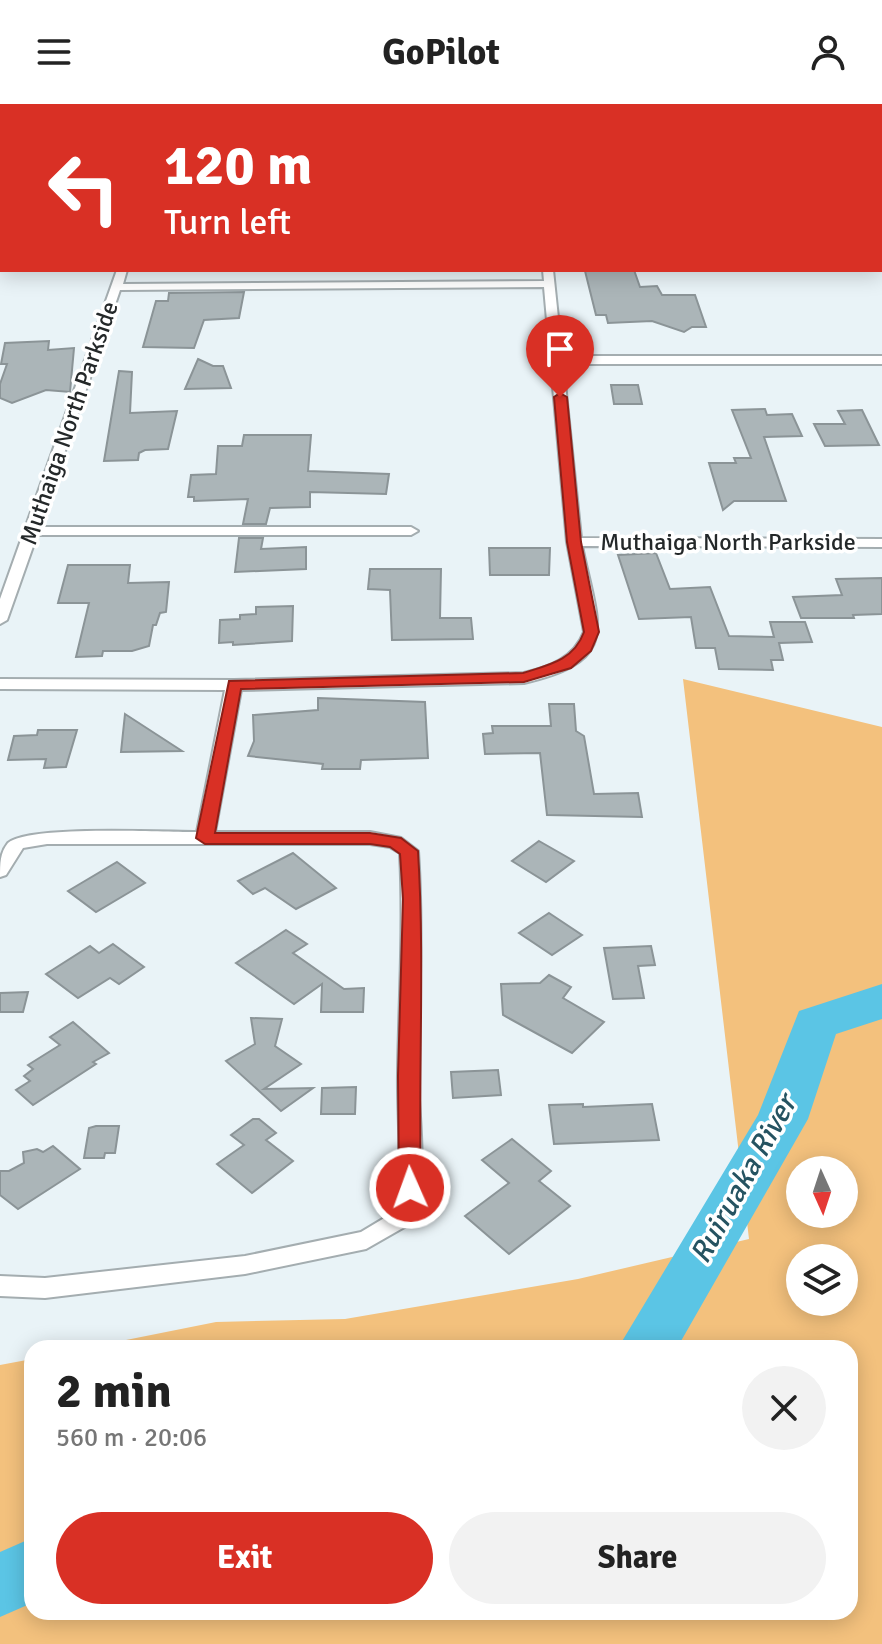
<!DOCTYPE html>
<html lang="en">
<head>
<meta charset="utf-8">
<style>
  :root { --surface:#fff; --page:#f2f2f2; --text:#222; --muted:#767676; --accent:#d93025 }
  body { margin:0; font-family:Signika,sans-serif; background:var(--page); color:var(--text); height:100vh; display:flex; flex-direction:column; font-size:30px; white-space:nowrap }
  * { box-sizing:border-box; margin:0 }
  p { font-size:26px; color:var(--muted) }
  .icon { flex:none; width:44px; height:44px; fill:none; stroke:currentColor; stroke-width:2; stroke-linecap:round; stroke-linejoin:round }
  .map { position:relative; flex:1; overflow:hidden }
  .panel { position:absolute; left:24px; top:1236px; width:834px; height:280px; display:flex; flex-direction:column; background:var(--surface); border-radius:24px; box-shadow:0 4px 20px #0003 }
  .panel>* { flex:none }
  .guide { position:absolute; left:0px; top:0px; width:882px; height:168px; box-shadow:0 4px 20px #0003; background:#d93025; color:#fff; overflow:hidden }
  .needle { width:52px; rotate:177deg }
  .fabs { position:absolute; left:786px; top:1052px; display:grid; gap:16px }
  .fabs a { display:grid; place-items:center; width:72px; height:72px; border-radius:50%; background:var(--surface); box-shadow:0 4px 20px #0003; font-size:40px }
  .pin { position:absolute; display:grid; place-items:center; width:68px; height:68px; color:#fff; margin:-82px -34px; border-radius:50% 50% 50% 0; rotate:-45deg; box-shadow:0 0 8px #0007 }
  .pin .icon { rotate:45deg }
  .me { position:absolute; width:88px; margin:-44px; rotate:358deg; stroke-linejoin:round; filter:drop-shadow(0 0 6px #0008) }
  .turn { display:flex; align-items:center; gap:28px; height:168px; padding:0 32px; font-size:36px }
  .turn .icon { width:104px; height:104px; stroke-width:2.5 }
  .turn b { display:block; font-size:56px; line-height:68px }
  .round { display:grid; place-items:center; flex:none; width:84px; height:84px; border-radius:42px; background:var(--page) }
  .summary { display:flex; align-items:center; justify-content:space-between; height:136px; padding:0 32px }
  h1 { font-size:48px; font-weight:700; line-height:60px }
  .cta { display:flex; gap:16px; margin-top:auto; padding:16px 32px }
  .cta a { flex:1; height:92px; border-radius:48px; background:var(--accent); color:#fff; font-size:32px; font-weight:700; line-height:92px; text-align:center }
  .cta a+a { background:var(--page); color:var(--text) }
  header { display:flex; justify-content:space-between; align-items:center; height:104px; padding:0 32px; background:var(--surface); font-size:36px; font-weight:700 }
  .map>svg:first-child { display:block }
</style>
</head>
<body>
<header><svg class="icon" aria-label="menu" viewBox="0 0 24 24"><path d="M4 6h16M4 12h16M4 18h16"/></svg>GoPilot<svg class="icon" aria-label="person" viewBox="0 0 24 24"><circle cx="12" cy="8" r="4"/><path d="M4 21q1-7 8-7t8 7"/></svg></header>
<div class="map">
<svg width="882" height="1540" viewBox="0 0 882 1540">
  <rect width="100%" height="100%" fill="#e9f3f7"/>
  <!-- green -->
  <path fill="#f3c17d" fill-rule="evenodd" d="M 683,575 L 882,623 L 882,1540 L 0,1540 L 0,1261 L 32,1255 L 32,1508 L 850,1508 L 850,1244 L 86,1244 L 216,1218 L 345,1215 L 578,1175 L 749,1135 ZM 800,1066 L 844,1066 L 844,1110 L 800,1110 ZM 800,1154 L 844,1154 L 844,1198 L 800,1198 Z"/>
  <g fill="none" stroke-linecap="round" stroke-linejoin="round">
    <!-- river -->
    <g fill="#5bc5e5" fill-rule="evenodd">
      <polygon points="882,880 882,915 836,930 808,1015 677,1244 618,1244 758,1011 799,907"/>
      <polygon points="32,1434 32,1499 0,1513 0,1448"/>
    </g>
  </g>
  <!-- building -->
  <g fill="#abb5b8" stroke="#8b9497" stroke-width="2">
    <polygon points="634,166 640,183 657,182 662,191 695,191 706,223 692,223 684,228 652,217 608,219 606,211 596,211 585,167"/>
    <polygon points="244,188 239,214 204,216 194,244 143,243 156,197 168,197 169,189"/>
    <polygon points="49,237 48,246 74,244 70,288 46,286 12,299 0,294 0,280 7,260 1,260 5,239"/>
    <polygon points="198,255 213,262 223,262 231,284 185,285"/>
    <polygon points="119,267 132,268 130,309 177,307 168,345 145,346 139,349 138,356 104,357"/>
    <polygon points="611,281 638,281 642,300 614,300"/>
    <polygon points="765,305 767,311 792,310 802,332 764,333 786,397 734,397 723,406 709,359 736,359 734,354 751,354 732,306"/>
    <polygon points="862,306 879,341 825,342 814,320 845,320 838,307"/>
    <polygon points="244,331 311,331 308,367 389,370 386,390 310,388 310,403 270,404 266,420 243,420 248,395 194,397 194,393 188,393 191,371 216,370 218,342 242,342"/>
    <polygon points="239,434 263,434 261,445 306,443 306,465 235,468"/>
    <polygon points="489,444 550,444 549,471 490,471"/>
    <polygon points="656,449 670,485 710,483 729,532 774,533 770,518 805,518 812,538 779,539 783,556 771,556 773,566 719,565 715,544 696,544 691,513 639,515 618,451"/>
    <polygon points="68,461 130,461 128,479 169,478 166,508 160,509 156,521 153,521 149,542 132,547 103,547 102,552 76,553 89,499 58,499"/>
    <polygon points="370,465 441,465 440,514 471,514 473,535 392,536 390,486 368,485"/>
    <polygon points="882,474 882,510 853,511 854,514 801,514 793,493 842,491 836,475"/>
    <polygon points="293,502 292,537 233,541 233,538 219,539 220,516 240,515 240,511 256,510 256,503"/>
    <polygon points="318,594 425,598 428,654 361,656 360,665 322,665 323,660 248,652 254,637 253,611 318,606"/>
    <polygon points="549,600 574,600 576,627 584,632 594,690 638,689 642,713 547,711 540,649 485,650 483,630 493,629 492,622 551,622"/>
    <polygon points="125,610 182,647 121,648"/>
    <polygon points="38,626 77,626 66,663 44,664 46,655 8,656 14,632 37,631"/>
    <polygon points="539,737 574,757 546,778 512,757"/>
    <polygon points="293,749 336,784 296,805 265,784 253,790 238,777"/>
    <polygon points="117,758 145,779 96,808 68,787"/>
    <polygon points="549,809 582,831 552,851 519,829"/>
    <polygon points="286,826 307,840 293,849 344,885 364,884 363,908 321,908 322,880 294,900 236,859"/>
    <polygon points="113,840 144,863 119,880 110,874 78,894 46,870 90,842 99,849"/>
    <polygon points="651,842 655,861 638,862 644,894 613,895 604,844"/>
    <polygon points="549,871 571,883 563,894 604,918 572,949 503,911 501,880 540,879"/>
    <polygon points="28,888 23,908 0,908 0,889"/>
    <polygon points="251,914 282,915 275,942 301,960 264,985 313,984 281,1007 226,957 255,940"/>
    <polygon points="73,918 109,949 93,958 96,960 33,1001 16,986 30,977 24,972 33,965 28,961 60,941 50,933"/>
    <polygon points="498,966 501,991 453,994 451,968"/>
    <polygon points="356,983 355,1010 321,1010 322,984"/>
    <polygon points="583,1000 583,1003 652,1000 659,1036 554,1040 549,1001"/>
    <polygon points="253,1015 259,1015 276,1029 266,1036 293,1057 252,1089 217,1060 244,1041 231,1031"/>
    <polygon points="96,1022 119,1022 115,1049 105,1049 104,1054 84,1054 89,1024"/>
    <polygon points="512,1035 551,1067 539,1077 570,1102 509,1150 465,1112 509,1079 482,1056"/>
    <polygon points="53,1042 80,1065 18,1105 0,1091 0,1067 9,1067 24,1059 23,1048 37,1045 43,1048"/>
  </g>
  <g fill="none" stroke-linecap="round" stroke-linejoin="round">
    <!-- street casing -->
    <g stroke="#a4adb0" stroke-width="4">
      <g id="street">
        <polygon points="0,0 5,0 6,2 0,5"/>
        <rect x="303" y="0" width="8" height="2"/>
        <polygon points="565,0 573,0 574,2 566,2"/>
        <polygon points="641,0 649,0 650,2 642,2"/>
        <polygon points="882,1 882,7 880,7 880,2 877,2"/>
        <rect x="880" y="87" width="2" height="6"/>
        <path d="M 117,166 L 127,166 L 123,180 L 544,177 L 543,166 L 553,166 L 562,252 L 882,252 L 882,260 L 563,260 L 581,434 L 882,435 L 882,443 L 582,442 C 598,522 623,556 524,579 L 241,586 L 215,728 L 370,728 L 401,734 L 418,747 C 423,821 419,895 418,969 C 418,1018 431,1076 408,1121 L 366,1145 L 245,1170 L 45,1194 L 0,1192 L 0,1172 L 45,1174 L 245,1152 L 361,1128 L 391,1110 C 405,1065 397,1017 398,970 C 399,896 404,823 400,749 L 390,743 L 370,740 L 47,740 L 23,744 L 6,771 L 0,773 C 0,759 0,749 8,739 C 27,721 165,728 197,728 L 225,586 L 0,585 L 0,575 L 234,576 L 524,569 C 550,563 574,554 584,528 L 567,438 L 544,183 L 120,186 L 39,423 L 411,423 L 418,427 L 411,431 L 37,431 L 7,516 L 0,520 L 0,495 Z"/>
      </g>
    </g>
    <!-- street -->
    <use href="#street" fill="#fff" fill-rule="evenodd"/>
  </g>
  <!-- route -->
  <path fill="#d93025" stroke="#8d1f18" stroke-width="2" d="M 560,289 L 567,293 L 581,438 L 599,528 L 591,547 L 571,564 L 524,578 L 241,585 L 215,729 L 370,729 L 401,734 L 418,747 C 425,859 418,972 421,1084 L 418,1090 L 410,1092 L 402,1090 L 399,1084 L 398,972 L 403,795 L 400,750 L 390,743 L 370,740 L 205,740 L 196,734 L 229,577 L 523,569 C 549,561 574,556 584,528 L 567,438 L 554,293 Z"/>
  <g text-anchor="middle" stroke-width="7" stroke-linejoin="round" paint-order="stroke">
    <!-- far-street labels -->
    <g font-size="24" fill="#242829" stroke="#fff">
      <text transform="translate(69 319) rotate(-71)" y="8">Muthaiga North Parkside</text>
      <text x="728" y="446">Muthaiga North Parkside</text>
    </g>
    <!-- water labels -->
    <g font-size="30" font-style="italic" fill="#255361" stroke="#fff">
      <text transform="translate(743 1075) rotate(-61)" y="10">Ruiruaka River</text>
    </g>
  </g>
</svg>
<div class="fabs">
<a><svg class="needle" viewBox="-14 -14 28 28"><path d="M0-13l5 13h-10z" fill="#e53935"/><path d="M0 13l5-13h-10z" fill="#767676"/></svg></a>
<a><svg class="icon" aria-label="layers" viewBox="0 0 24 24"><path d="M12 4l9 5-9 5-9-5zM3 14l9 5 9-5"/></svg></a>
</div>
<div class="pin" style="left:560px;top:293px;background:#d93025"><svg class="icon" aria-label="arrive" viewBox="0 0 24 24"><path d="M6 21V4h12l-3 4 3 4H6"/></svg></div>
<svg class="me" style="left:410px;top:1084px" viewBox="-20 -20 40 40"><circle r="17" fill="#d93025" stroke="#fff" stroke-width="3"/><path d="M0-11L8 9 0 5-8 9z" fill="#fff"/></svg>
<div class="guide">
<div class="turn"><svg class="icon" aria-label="left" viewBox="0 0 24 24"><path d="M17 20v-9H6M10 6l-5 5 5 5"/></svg><div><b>120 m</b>Turn left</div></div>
</div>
<section class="panel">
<div class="summary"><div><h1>2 min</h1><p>560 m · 20:06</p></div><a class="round"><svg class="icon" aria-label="close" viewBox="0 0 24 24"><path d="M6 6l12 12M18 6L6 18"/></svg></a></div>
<div class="cta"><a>Exit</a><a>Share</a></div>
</section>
</div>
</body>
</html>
